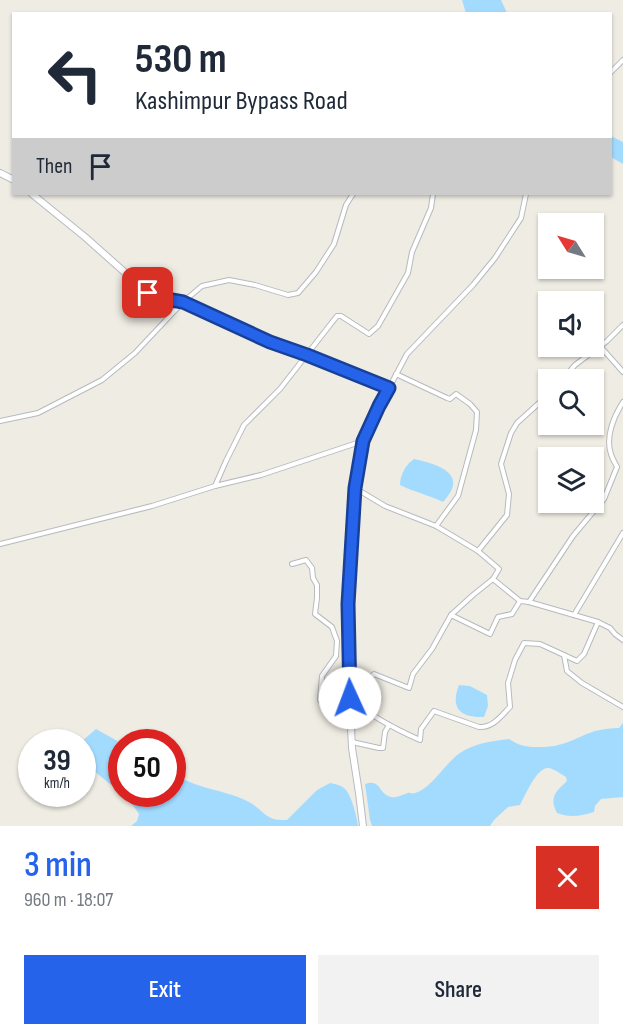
<!DOCTYPE html>
<html lang="en">
<head>
<meta charset="utf-8">
<style>
  :root { --surface:#fff; --page:#f2f2f3; --text:#1f2937; --muted:#747a83; --accent:#2563eb }
  body { margin:0; font-family:"Sofia Sans Condensed",sans-serif; background:var(--page); color:var(--text); height:100vh; display:flex; flex-direction:column; font-size:22px; white-space:nowrap }
  * { box-sizing:border-box; margin:0 }
  p { font-size:20px; color:var(--muted) }
  .icon { flex:none; width:33px; height:33px; fill:none; stroke:currentColor; stroke-width:2; stroke-linecap:round; stroke-linejoin:round }
  .map { position:relative; height:826px; overflow:hidden }
  .details { display:flex; flex-direction:column; background:var(--surface); flex:1 }
  .details>* { flex:none }
  .guide { position:absolute; left:12px; top:12px; width:600px; height:183px; border-radius:0px; box-shadow:0 2px 4px #0004; background:#fff; color:var(--text); overflow:hidden }
  .needle { width:39px; rotate:307deg }
  .tools { position:absolute; left:538px; top:213px; display:grid; gap:12px }
  .tools a { display:grid; place-items:center; width:66px; height:66px; border-radius:0px; background:var(--surface); box-shadow:0 2px 4px #0004; font-size:30px }
  .speed { position:absolute; left:18px; top:729px; display:flex; gap:12px; font-size:30px; font-weight:700; text-align:center }
  .speed>* { display:grid; place-content:center; width:78px; height:78px; border-radius:50%; background:var(--surface); box-shadow:0 2px 4px #0004; line-height:1 }
  .speed small { font-size:15px; font-weight:400 }
  .speed .limit { border:9px solid #d22; background:#fff; color:#111 }
  .pin { position:absolute; display:grid; place-items:center; width:51px; height:51px; color:#fff; margin:-26px; border-radius:12px; box-shadow:0 3px 9px #0006 }
  .me { position:absolute; width:66px; margin:-33px; rotate:358deg; stroke-linejoin:round; filter:drop-shadow(0 0 4px #0008) }
  .turn { display:flex; align-items:center; gap:21px; height:126px; padding:0 24px; font-size:27px }
  .turn .icon { width:78px; height:78px; stroke-width:2.5 }
  .turn b { display:block; font-size:42px; line-height:51px }
  .then { display:flex; align-items:center; height:57px; padding:0 24px; background:#0003; gap:12px; font-size:22px }
  .round { display:grid; place-items:center; flex:none; width:63px; height:63px; border-radius:0px; background:var(--page) }
  .overview { display:flex; align-items:center; justify-content:space-between; height:102px; padding:0 24px }
  h1 { font-size:36px; font-weight:600; line-height:45px; color:var(--accent) }
  .action { display:flex; gap:12px; margin-top:auto; padding:12px 24px }
  .action a { flex:1; height:69px; border-radius:0px; background:var(--accent); color:#fff; font-size:24px; font-weight:600; line-height:69px; text-align:center }
  .action a+a { background:var(--page); color:var(--text) }
  .map>svg:first-child { display:block }
</style>
</head>
<body>
<div class="map">
<svg width="623" height="826" viewBox="0 0 623 826">
  <rect width="100%" height="100%" fill="#efece3"/>
  <!-- water -->
  <g fill="#a3dbff">
    <polygon points="462,0 501,0 507,13 466,13"/>
    <polygon points="611,136 623,142 623,164 611,157"/>
    <path d="M 414,459 C 438,464 470,474 443,502 C 429,495 414,492 400,485 C 400,475 406,464 414,459 Z"/>
    <path d="M 459,685 L 470,686 L 487,695 L 488,706 L 484,717 C 460,718 450,708 459,685 Z"/>
    <path d="M 623,723 L 623,797 L 601,799 L 595,806 L 594,812 C 582,816 569,818 557,813 C 549,798 555,792 567,781 L 566,777 C 561,774 554,769 549,768 C 537,766 525,796 520,805 L 508,807 L 494,820 L 490,826 L 372,826 L 370,820 L 365,784 C 380,779 378,791 388,796 C 395,799 399,796 405,794 C 411,791 408,794 415,793 C 431,789 447,761 460,753 C 475,743 492,741 509,739 C 518,745 525,747 536,747 C 563,748 572,739 595,731 C 603,729 612,728 619,728 Z"/>
    <polygon points="96,729 121,743 121,793 88,766 83,758 82,742 81,742"/>
    <path d="M 173,774 C 183,779 193,784 204,787 C 220,792 234,794 249,802 C 265,811 265,821 287,820 L 317,790 L 330,783 C 335,784 340,785 344,788 C 351,793 357,817 358,826 L 131,826 L 137,821 L 139,814 L 128,798 L 122,794 L 172,794 Z"/>
  </g>
  <g fill="none" stroke-linecap="round" stroke-linejoin="round">
    <!-- street casing -->
    <g stroke="#b6babe" stroke-width="6">
      <g id="street">
        <polyline points="610,73 623,60"/>
        <polyline points="600,346 623,372"/>
        <polyline points="396,374 447,398 450,399 456,394 470,404 477,412 476,430 458,496 436,526"/>
        <polyline points="562,380 575,365 607,341 623,325"/>
        <polyline points="389,388 407,354 473,285 495,258 521,218 526,194"/>
        <path d="M 549,394 L 517,423 L 511,433 L 501,464 L 509,494 L 507,515 L 478,551 L 499,569 L 493,579 L 473,595 L 451,615 L 432,649 L 413,674 L 409,688 L 374,674 L 350,698 C 370,716 395,729 420,740 L 421,729 L 434,711 L 479,727 C 493,728 501,716 510,707 L 508,683 L 515,660 L 524,643 L 540,644 L 577,661 L 584,654 L 598,622"/>
        <polyline points="0,421 38,413 102,380 135,353 183,302 202,286 229,280 255,285 288,295 298,293 316,272 334,244 346,205 353,194"/>
        <polyline points="215,486 226,461 244,425 280,389 337,316 341,316 369,334 378,326 408,273 412,252 431,208 433,194"/>
        <polyline points="355,488 385,506 436,526 478,551"/>
        <polyline points="0,544 152,506 215,486 261,475 363,441"/>
        <polyline points="292,564 306,560 312,568 313,578 317,585 317,598 315,614 332,627 337,641 336,656 322,676 320,700 332,711 350,719"/>
        <polyline points="493,579 520,601 529,602 598,622 610,628 615,634 623,640"/>
        <path d="M 529,602 L 573,536 L 604,499 L 617,467 C 615,463 612,458 611,454 C 605,437 614,416 623,402"/>
        <polyline points="451,615 490,634 498,617 512,614 520,601"/>
        <polyline points="574,615 623,533"/>
        <polyline points="564,655 567,671 582,683 623,707"/>
        <polyline points="352,742 379,748 383,748 385,732 389,725"/>
      </g>
    </g>
    <!-- secondary casing -->
    <g stroke="#b7bbc0" stroke-width="8">
      <g id="secondary">
        <polyline points="0,173 14,180"/>
        <polyline points="32,194 85,237 148,293 155,297 183,302 270,342 307,355 389,388 379,406 363,441 355,487 350,557 348,604 349,688 352,748 359,793 363,826"/>
      </g>
    </g>
    <!-- street -->
    <use href="#street" stroke="#fff" stroke-width="4"/>
    <!-- secondary -->
    <use href="#secondary" stroke="#fff" stroke-width="6"/>
  </g>
  <g fill="none" stroke-linecap="round" stroke-linejoin="round">
    <!-- route casing -->
    <g stroke="#184099" stroke-width="15">
      <polyline id="route" points="148,293 155,297 183,302 270,342 307,355 389,388 379,406 363,441 355,488 348,604 350,698"/>
    </g>
    <!-- route -->
    <use href="#route" stroke="#2563eb" stroke-width="10"/>
  </g>
</svg>
<div class="tools">
<a><svg class="needle" viewBox="-14 -14 28 28"><path d="M0-13l5 13h-10z" fill="#e53935"/><path d="M0 13l5-13h-10z" fill="#747a83"/></svg></a>
<a><svg class="icon" aria-label="sound" viewBox="0 0 24 24"><path d="M4 9h4l5-4v14l-5-4H4zM17 9q2 3 0 6"/></svg></a>
<a><svg class="icon" aria-label="search" viewBox="0 0 24 24"><circle cx="10" cy="10" r="6"/><path d="M15 15l6 6"/></svg></a>
<a><svg class="icon" aria-label="layers" viewBox="0 0 24 24"><path d="M12 4l9 5-9 5-9-5zM3 14l9 5 9-5"/></svg></a>
</div>
<div class="speed"><div>39<small>km/h</small></div><div class="limit">50</div></div>
<div class="pin" style="left:148px;top:293px;background:#d93025"><svg class="icon" aria-label="arrive" viewBox="0 0 24 24"><path d="M6 21V4h12l-3 4 3 4H6"/></svg></div>
<svg class="me" style="left:350px;top:698px" viewBox="-20 -20 40 40"><circle r="19" fill="#fff"/><path d="M0-13L10 11 0 6-10 11z" fill="#2563eb"/></svg>
<div class="guide">
<div class="turn"><svg class="icon" aria-label="left" viewBox="0 0 24 24"><path d="M17 20v-9H6M10 6l-5 5 5 5"/></svg><div><b>530 m</b>Kashimpur Bypass Road</div></div>
<div class="then">Then<svg class="icon" aria-label="arrive" viewBox="0 0 24 24"><path d="M6 21V4h12l-3 4 3 4H6"/></svg></div>
</div>
</div>
<section class="details">
<div class="overview"><div><h1>3 min</h1><p>960 m · 18:07</p></div><a class="round" style="background:#d93025;color:#fff"><svg class="icon" aria-label="close" viewBox="0 0 24 24"><path d="M6 6l12 12M18 6L6 18"/></svg></a></div>
<div class="action"><a>Exit</a><a>Share</a></div>
</section>
</body>
</html>
